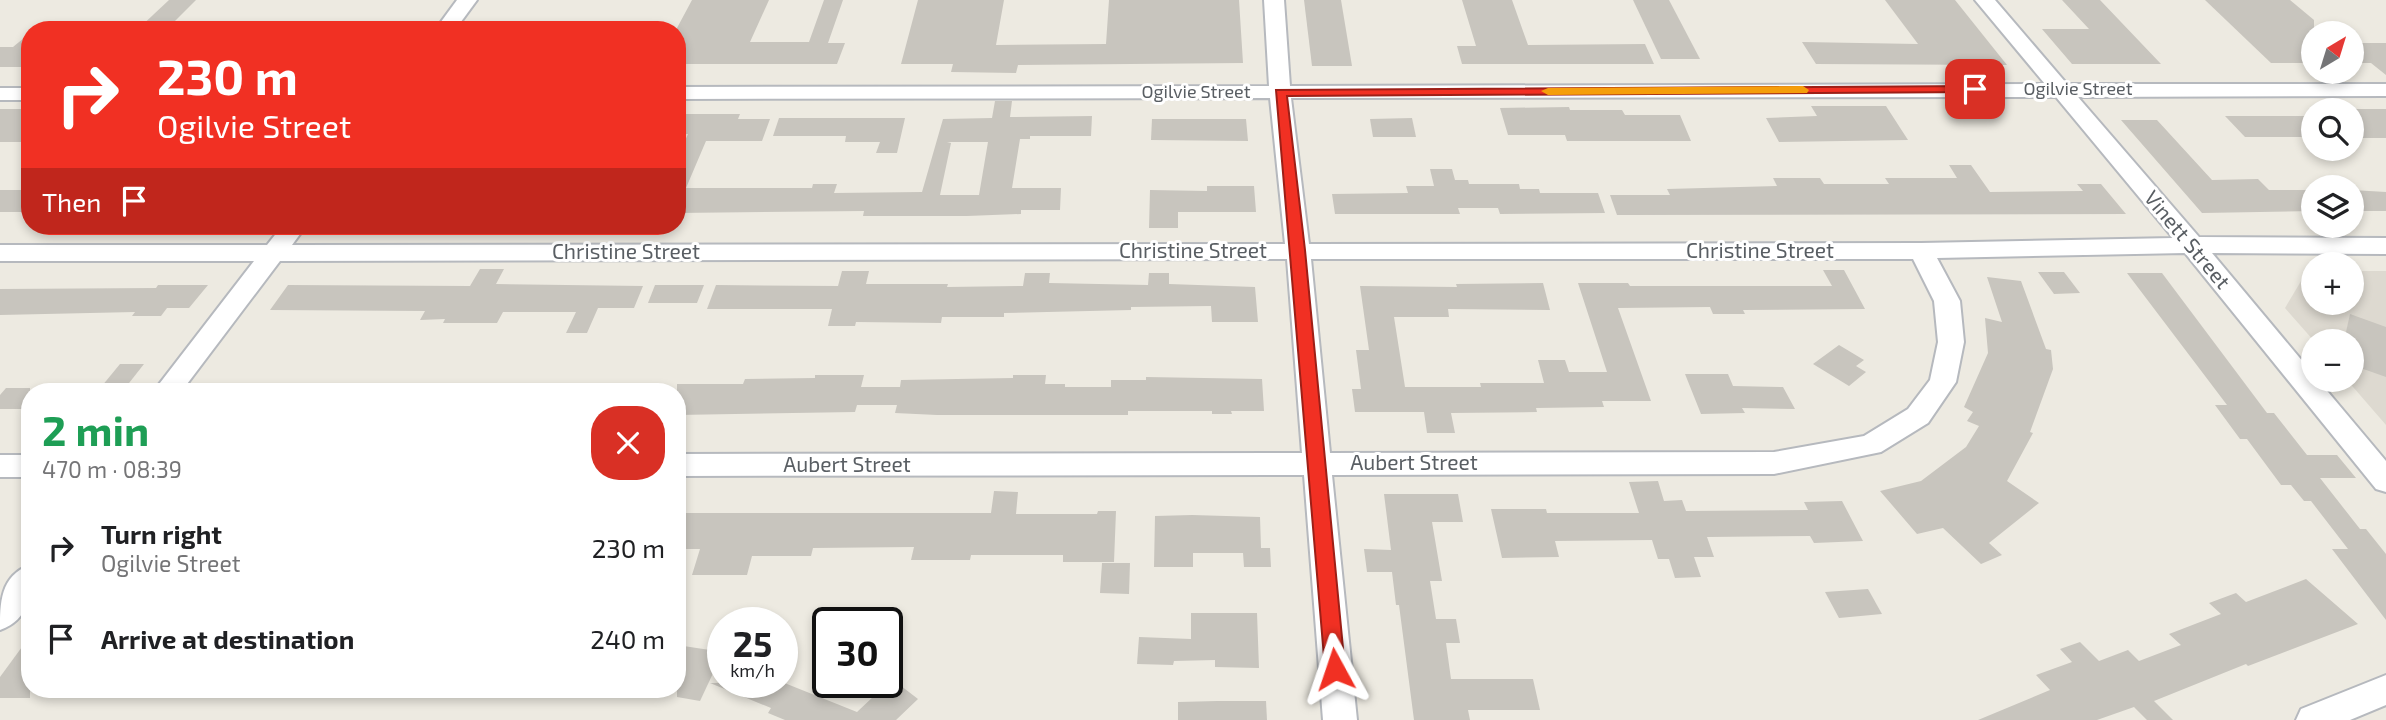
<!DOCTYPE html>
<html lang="en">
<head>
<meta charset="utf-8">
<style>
  :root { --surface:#fff; --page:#f2f2f2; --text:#202124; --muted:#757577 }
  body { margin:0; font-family:"Exo 2",sans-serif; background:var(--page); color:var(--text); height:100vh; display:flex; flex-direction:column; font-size:26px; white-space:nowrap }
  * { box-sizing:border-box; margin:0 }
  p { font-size:23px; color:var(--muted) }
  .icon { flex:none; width:38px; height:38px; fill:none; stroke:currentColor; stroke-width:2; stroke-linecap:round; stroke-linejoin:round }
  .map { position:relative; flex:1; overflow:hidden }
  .details { position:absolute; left:21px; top:383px; width:665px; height:315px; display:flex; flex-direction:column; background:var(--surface); border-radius:28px; box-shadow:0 4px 10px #0003 }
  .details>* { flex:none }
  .guide { position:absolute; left:21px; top:21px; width:665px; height:214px; border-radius:28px; box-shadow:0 4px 10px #0003; background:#f13023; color:#fff; overflow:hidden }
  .needle { width:46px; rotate:38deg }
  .buttons { position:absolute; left:2301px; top:21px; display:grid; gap:14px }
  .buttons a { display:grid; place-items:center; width:63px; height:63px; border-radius:50%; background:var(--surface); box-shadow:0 4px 10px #0003; font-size:35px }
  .speed { position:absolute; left:707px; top:607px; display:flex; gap:14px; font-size:35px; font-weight:700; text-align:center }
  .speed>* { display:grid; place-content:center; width:91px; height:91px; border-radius:50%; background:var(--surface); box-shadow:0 4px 10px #0003; line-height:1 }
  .speed small { font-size:18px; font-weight:400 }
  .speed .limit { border:4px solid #111; border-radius:10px; background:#fff; color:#111 }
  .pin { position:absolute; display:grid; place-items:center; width:60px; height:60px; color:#fff; margin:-30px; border-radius:14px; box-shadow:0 4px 10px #0006 }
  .me { position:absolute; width:77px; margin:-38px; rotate:355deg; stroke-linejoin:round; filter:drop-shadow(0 0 5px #0008) }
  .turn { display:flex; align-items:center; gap:24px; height:147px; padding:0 21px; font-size:32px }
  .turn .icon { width:91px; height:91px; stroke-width:2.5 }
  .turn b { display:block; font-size:49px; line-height:60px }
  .then { display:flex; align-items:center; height:66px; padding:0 21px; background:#0003; gap:14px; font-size:26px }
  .round { display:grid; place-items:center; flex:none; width:74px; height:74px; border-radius:28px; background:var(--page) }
  .overview { display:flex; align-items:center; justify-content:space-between; height:119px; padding:0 21px }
  h1 { font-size:42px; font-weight:700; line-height:52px; color:#1e9e55 }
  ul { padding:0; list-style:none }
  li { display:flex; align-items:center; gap:21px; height:91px; padding:0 21px }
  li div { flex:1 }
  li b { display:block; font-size:26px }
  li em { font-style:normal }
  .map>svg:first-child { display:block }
</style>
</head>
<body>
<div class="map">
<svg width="2386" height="720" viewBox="0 0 2386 720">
  <rect width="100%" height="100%" fill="#edeae1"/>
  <!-- education -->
  <polygon fill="#ddd9d0" points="2307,271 2313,271 2314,303 2352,303 2352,271 2386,271 2386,425 2347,380 2352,380 2352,341 2314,341 2285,308"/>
  <!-- building -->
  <g fill="#c8c5be" fill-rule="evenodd">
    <polygon points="169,0 196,0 166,30 137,30"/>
    <polygon points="692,0 769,0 750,42 809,42 824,0 843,0 828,43 845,43 837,64 677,64 677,28"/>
    <polygon points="918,0 1004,0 996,45 1106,44 1109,0 1239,0 1243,63 1018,65 1016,73 951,72 953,64 901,64"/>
    <polygon points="1304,0 1341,0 1352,66 1312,66"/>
    <polygon points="1462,0 1512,0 1528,45 1645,44 1654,64 1462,64 1457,46 1476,46"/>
    <polygon points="1633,0 1669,0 1700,59 1661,59"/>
    <polygon points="1885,0 1955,0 2007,65 1816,64 1802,42 1918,44"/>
    <polygon points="2062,0 2100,0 2161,64 2072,64 2042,29 2089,29"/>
    <polygon points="2205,0 2290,0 2314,20 2314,63 2271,63"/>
    <polygon points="30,33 30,67 0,67 0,47 13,47"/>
    <polygon points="2352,43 2386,43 2386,75 2371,63 2352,63"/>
    <path d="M 995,101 L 1012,101 L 1010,117 L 1092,116 L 1091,136 L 1030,136 L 1030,139 L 1020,139 L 1012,188 L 1061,188 L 1060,210 L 1021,210 L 1021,214 L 967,216 L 863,216 L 864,211 L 677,213 L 677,159 L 688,134 L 677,134 L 677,114 L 740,114 L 738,119 L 770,119 L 762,141 L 706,141 L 686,188 L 812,188 L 813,184 L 837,184 L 834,193 L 922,192 L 943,119 L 992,118 ZM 947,142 L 988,142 L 979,195 L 940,195 L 951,143 Z"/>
    <polygon points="1811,106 1886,106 1908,140 1779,142 1766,118 1817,116"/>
    <polygon points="1569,107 1570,110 1622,110 1625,115 1680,115 1691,141 1567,141 1565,135 1508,135 1500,108"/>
    <rect x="0" y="109" width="30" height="33"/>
    <rect x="2352" y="109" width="34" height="29"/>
    <polygon points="2225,116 2314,116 2314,137 2245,137"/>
    <polygon points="779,118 905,118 897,153 876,153 880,142 845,142 846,136 773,136"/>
    <polygon points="1412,118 1416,137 1373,137 1370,119"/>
    <polygon points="1152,119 1246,119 1248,141 1151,140"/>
    <polygon points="2121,120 2157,120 2212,180 2258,179 2269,190 2314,190 2314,211 2202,213"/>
    <polygon points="1949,165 1971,165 1990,192 2083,191 2077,184 2101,184 2126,214 1617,215 1610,195 1670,195 1667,189 1777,186 1773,178 1820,178 1824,184 1889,184 1885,178 1957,178"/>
    <polygon points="1430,169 1452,169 1455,180 1468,180 1469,184 1519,184 1520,189 1539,189 1540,193 1598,193 1605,213 1500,214 1498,208 1458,208 1460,214 1335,214 1332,194 1408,193 1406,186 1434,186"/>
    <polygon points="1207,186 1254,186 1256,212 1178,212 1178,228 1149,228 1150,190 1207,191"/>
    <rect x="0" y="190" width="30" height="22"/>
    <polygon points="2352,190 2386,192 2386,211 2352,211"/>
    <polygon points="480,269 504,269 496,284 643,286 634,308 598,308 587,333 566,333 576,312 503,312 497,323 443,323 445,319 420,320 425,311 270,310 288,285 470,286"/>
    <polygon points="1823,270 1844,270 1865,309 1743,310 1745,314 1713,314 1710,307 1618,308 1651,401 1602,401 1604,407 1536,408 1537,412 1451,413 1455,433 1427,433 1424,412 1355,412 1352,389 1361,389 1356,350 1369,350 1360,286 1457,287 1456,284 1543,283 1550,310 1448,309 1449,317 1394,317 1405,387 1481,387 1480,383 1544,383 1538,360 1565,360 1569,372 1607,372 1578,283 1628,283 1630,286 1832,286"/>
    <polygon points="842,271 869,271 866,284 948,284 947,287 1023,286 1025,273 1050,273 1049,283 1148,285 1149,273 1169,273 1169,284 1255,287 1258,322 1212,322 1211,306 1131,307 1131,310 1004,313 1004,317 942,317 941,323 856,322 855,326 828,326 832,309 707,309 716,285 838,286"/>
    <polygon points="2038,272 2064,272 2080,293 2054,294"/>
    <polygon points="2127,273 2162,273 2267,413 2274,413 2307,455 2337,455 2356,478 2320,478 2360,529 2366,529 2386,554 2386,620 2332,549 2348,549 2311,501 2304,501 2291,485 2281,485 2247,439 2240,439 2215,405 2227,405"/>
    <polygon points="1987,277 2021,281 2046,349 2051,350 2053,369 2030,432 2033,433 2007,481 2039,503 1989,543 2002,555 1981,564 1943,528 1917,534 1880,491 1921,481 1966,447 1979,426 1967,421 1973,412 1964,407 1988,353 1985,318 2002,322"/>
    <polygon points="158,285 208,285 189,308 167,308 161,316 132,316 135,312 0,315 0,289 156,288"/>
    <polygon points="655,285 704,285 697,303 648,303"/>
    <polygon points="2350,314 2386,327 2386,377 2352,365 2352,341 2344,341"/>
    <polygon points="1839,345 1864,360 1856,366 1866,372 1849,386 1813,364"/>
    <polygon points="120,364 144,364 122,392 97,392"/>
    <polygon points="1685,374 1728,374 1733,386 1783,387 1795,409 1742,408 1745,413 1701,414"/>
    <polygon points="815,375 864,375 861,387 900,387 901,380 1013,378 1013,375 1046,375 1045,384 1065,384 1065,387 1111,387 1111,380 1146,380 1146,377 1262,379 1264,411 1231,411 1232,414 1212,414 1212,411 1128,411 1128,415 937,415 895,413 897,405 857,405 855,412 677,415 677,384 743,384 745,379 815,378"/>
    <polygon points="6,388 30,388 30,409 0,409 0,395"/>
    <polygon points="1658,481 1664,501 1682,500 1686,511 1808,510 1804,502 1842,501 1863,541 1814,543 1810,536 1707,537 1714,557 1694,557 1701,577 1675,578 1669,559 1658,559 1652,540 1555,541 1559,557 1502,558 1491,509 1546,509 1547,513 1639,513 1629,482"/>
    <polygon points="994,491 1018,492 1016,514 1097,514 1098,511 1116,511 1114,562 1063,562 1063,555 971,555 970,560 911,560 914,547 813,548 811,556 752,556 747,575 692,575 700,549 677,549 677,513 991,513"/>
    <polygon points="1384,494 1458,494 1463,522 1432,522 1442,581 1430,581 1436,619 1456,619 1460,643 1446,643 1451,679 1533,679 1540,710 1468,710 1470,720 1414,720 1399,605 1396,605 1392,572 1367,572 1364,549 1391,550"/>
    <polygon points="1192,515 1260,517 1261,548 1270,548 1271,567 1244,567 1243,553 1193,553 1193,567 1154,567 1155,516"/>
    <polygon points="1102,563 1130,563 1129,594 1100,593"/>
    <polygon points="2306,579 2358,624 2248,666 2246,664 2154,701 2173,720 2147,720 2134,707 2097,720 1978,720 2050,690 2036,675 2072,662 2060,649 2080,642 2099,661 2128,650 2139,661 2181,645 2169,634 2221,614 2209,603 2236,593 2246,602"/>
    <polygon points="1868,589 1882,614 1839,618 1825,592"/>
    <polygon points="1191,613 1257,613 1259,668 1215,667 1215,660 1174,661 1173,665 1137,664 1139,637 1191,639"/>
    <polygon points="30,636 30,698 0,698 0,677"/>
    <polygon points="677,645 723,652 700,701 677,697"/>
    <polygon points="892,679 918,699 896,720 785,720 768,713 771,708 710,683 782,682 857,712"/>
    <polygon points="1217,701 1266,701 1267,720 1178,720 1178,702"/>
  </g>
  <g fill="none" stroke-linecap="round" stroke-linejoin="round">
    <!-- street casing -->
    <g stroke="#b6b9be" stroke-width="4">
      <g id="street">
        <polygon points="457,0 477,0 455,30 435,30"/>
        <path d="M 1264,0 L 1284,0 L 1290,86 L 2045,84 L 1975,0 L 1995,0 L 2067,84 L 2386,84 L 2386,96 L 2078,97 L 2199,237 L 2386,238 L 2386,254 L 2212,253 L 2314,375 L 2314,380 L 2318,380 L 2386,461 L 2386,492 L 2376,489 L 2185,253 L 1937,258 L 1960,301 L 1964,342 L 1956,382 L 1928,423 L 1881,452 L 1774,474 L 1332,475 L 1357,720 L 1323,720 L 1304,475 L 677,476 L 677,454 L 1302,453 L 1287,259 L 280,261 L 181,392 L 153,392 L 254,261 L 0,261 L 0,245 L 267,245 L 282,226 L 306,226 L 292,245 L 1285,244 L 1270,98 L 677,99 L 677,87 L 1269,86 ZM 2056,97 L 2173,238 L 1921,243 L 1309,244 L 1291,98 ZM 1311,259 L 1913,259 L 1934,301 L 1938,342 L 1930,380 L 1908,409 L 1864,436 L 1774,452 L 1330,453 Z"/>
        <rect x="0" y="88" width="30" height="12"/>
        <rect x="0" y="455" width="30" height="22"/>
        <path d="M 30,565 C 30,593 31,619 0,630 C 0,603 0,576 30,565 Z"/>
        <polygon points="2386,675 2386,705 2350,720 2296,720 2301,709"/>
      </g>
    </g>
    <!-- street -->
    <use href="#street" fill="#fff" fill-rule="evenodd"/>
  </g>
  <!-- route -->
  <polygon fill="#f13023" stroke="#9d1f17" stroke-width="2" points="1975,86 1980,87 1980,92 1287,96 1305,250 1345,669 1342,675 1335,677 1328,675 1325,669 1276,90"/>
  <!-- slow -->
  <polygon fill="#f59e0b" points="1803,86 1809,90 1807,93 1548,95 1541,91 1548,88"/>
  <g text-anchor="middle" stroke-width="6" stroke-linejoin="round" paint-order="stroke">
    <!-- far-street labels -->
    <g font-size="18" fill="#595e63" stroke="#fff">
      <text x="2078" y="95">Ogilvie Street</text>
      <text x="1196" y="98">Ogilvie Street</text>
    </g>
    <!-- street labels -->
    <g font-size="21" fill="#595e63" stroke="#fff">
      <text transform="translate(2187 240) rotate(50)" y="7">Vinett Street</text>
      <text x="1193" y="258">Christine Street</text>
      <text x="1760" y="258">Christine Street</text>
      <text x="626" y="259">Christine Street</text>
      <text x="1414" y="470">Aubert Street</text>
      <text x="847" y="472">Aubert Street</text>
    </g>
  </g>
</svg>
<div class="buttons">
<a><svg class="needle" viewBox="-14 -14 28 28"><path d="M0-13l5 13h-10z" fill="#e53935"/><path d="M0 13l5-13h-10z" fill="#757577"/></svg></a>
<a><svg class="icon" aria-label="search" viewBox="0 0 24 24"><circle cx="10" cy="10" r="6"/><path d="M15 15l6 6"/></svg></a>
<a><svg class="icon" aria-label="layers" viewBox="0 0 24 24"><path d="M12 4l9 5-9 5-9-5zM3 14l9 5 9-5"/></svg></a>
<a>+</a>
<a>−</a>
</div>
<div class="speed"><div>25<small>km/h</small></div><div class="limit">30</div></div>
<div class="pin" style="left:1975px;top:89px;background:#d93025"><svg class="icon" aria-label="arrive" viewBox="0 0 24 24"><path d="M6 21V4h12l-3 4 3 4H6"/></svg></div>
<svg class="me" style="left:1335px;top:669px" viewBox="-20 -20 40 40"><path d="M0-17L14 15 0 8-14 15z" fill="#f13023" stroke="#fff" stroke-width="4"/></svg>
<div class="guide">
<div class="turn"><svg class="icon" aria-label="right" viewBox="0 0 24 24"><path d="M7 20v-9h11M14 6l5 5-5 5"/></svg><div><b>230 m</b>Ogilvie Street</div></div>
<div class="then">Then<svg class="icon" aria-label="arrive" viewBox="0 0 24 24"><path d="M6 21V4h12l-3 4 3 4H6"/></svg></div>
</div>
<section class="details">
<div class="overview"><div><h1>2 min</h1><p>470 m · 08:39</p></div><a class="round" style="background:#d93025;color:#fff"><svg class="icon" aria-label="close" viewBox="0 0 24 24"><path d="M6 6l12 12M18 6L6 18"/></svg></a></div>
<ul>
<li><svg class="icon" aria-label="right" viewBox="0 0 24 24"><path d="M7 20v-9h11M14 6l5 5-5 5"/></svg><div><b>Turn right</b><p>Ogilvie Street</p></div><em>230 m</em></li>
<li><svg class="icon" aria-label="arrive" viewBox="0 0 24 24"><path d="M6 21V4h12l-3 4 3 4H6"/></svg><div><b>Arrive at destination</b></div><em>240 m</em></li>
</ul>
</section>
</div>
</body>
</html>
